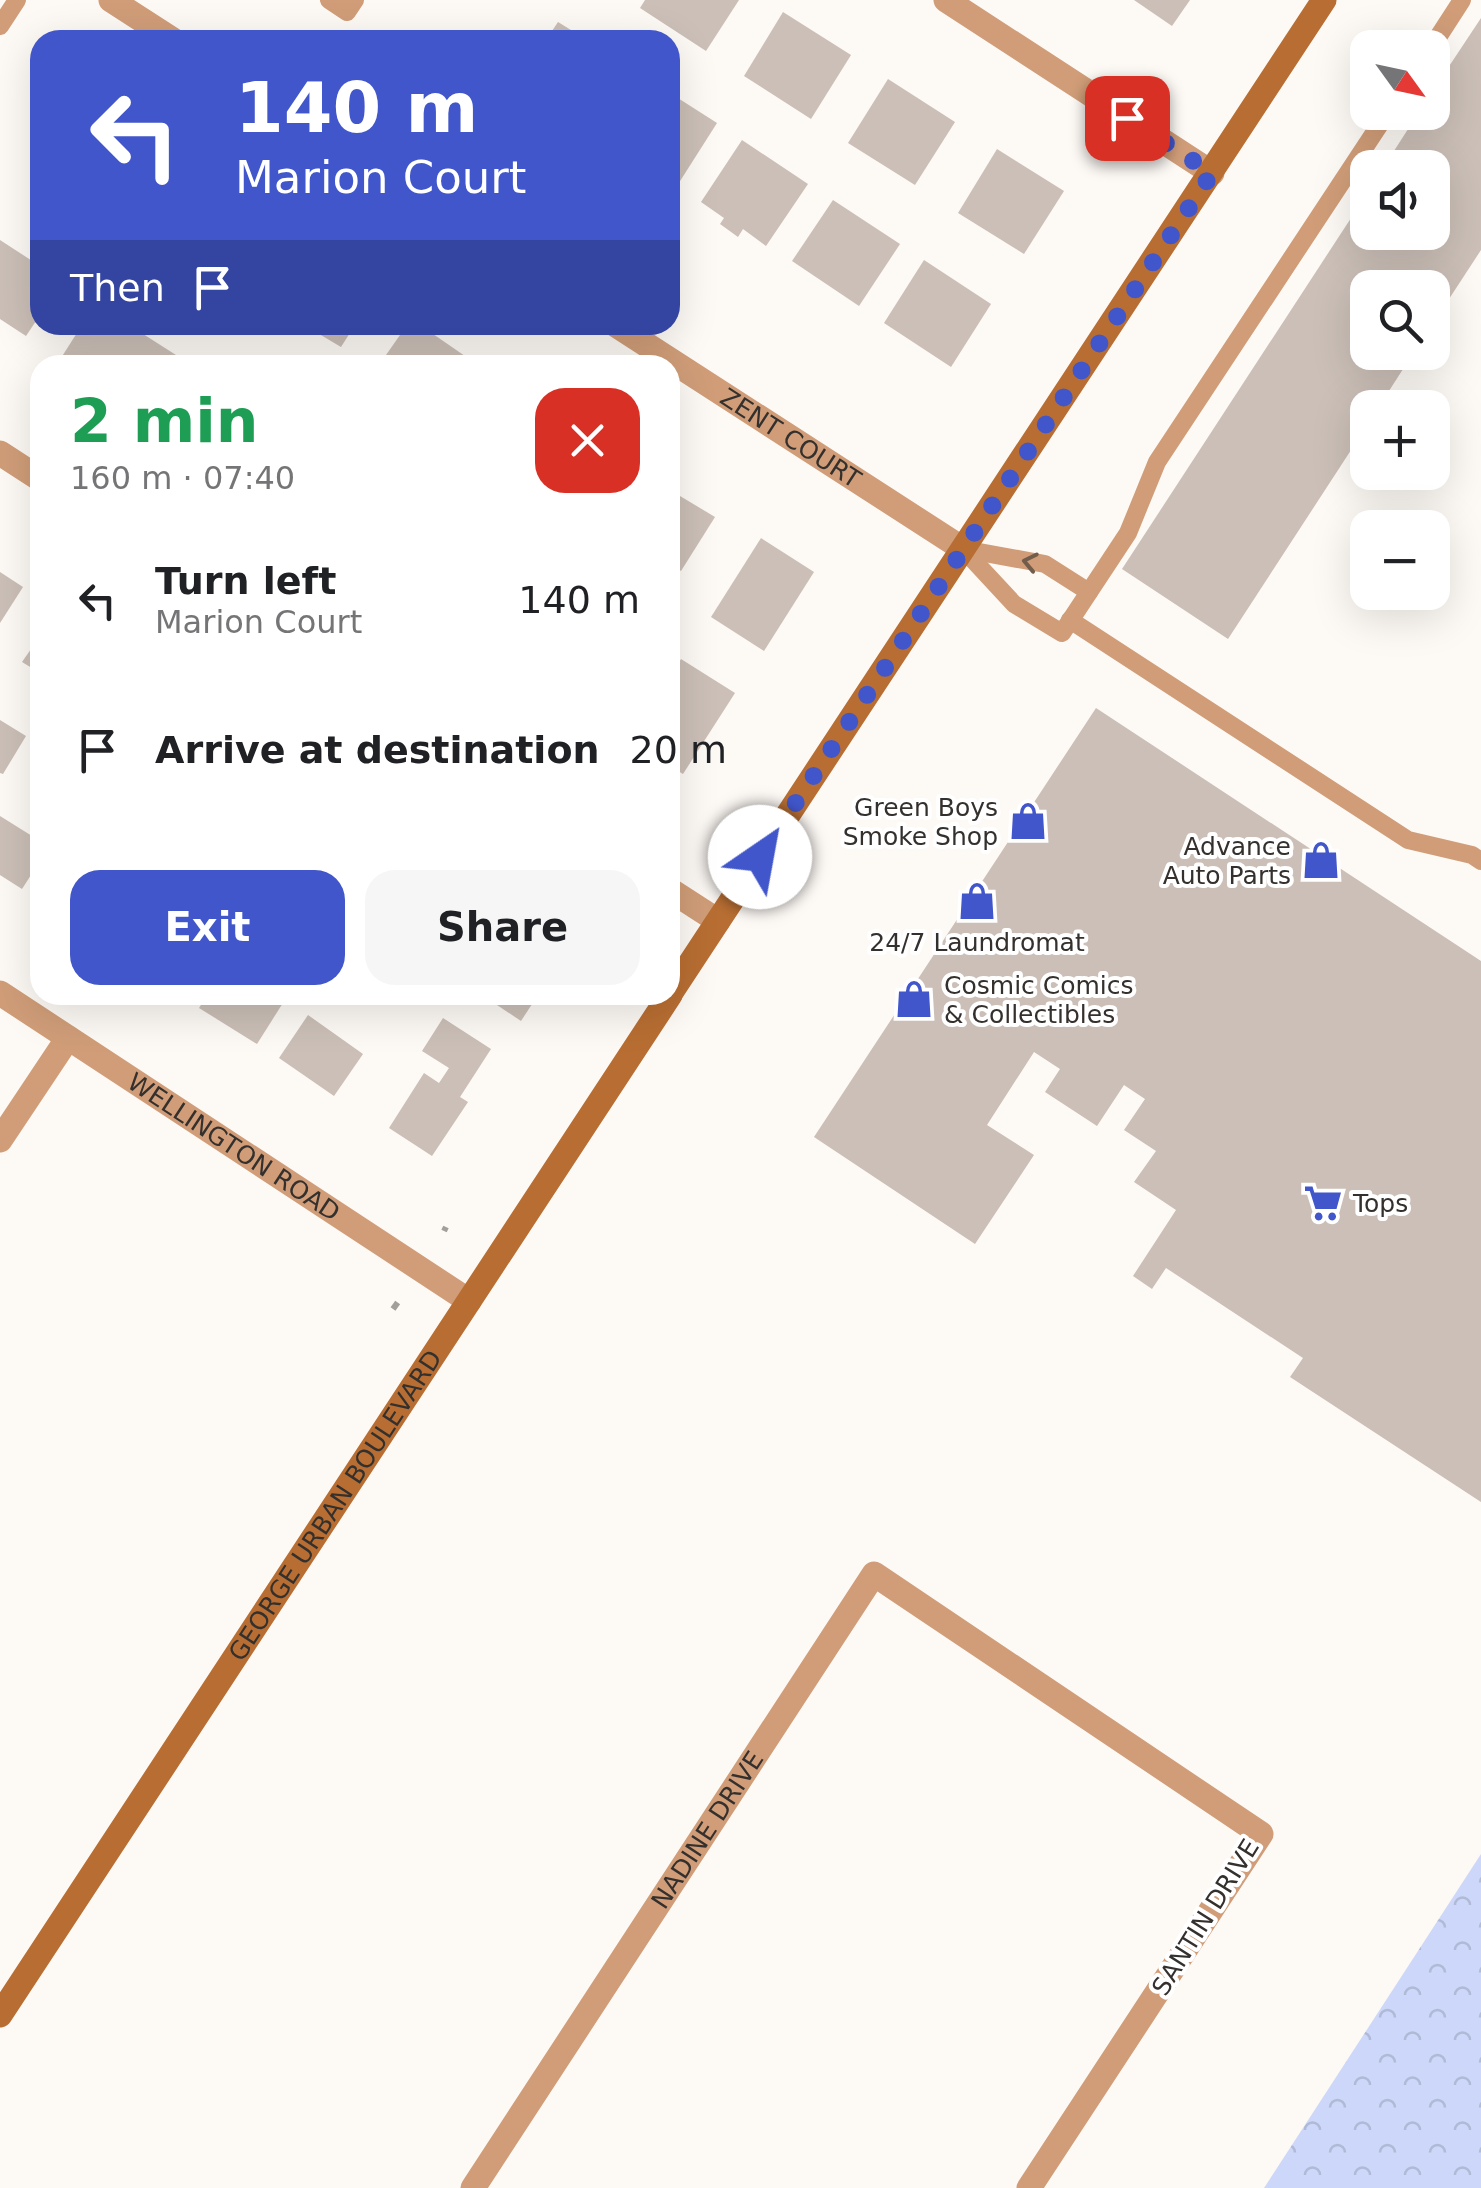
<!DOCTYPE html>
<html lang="en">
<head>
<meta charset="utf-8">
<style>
  :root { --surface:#fff; --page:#f6f6f6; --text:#202124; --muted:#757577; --accent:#4156ca }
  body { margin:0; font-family:"DejaVu Sans",sans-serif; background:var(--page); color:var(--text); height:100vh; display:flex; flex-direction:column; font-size:38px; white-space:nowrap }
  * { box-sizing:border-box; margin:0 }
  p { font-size:32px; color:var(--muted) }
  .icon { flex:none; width:55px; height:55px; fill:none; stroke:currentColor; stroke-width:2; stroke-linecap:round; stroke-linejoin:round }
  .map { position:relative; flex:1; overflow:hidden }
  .drawer { position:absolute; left:30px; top:355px; width:650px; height:650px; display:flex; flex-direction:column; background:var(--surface); border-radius:30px; box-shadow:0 10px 40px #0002 }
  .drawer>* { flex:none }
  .guide { position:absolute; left:30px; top:30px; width:650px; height:305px; border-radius:30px; box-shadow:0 10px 40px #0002; background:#4156ca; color:#fff; overflow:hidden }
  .needle { width:65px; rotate:123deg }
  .fabs { position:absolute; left:1350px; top:30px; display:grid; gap:20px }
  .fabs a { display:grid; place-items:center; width:100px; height:100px; border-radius:20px; background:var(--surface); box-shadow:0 10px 40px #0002; font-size:50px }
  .pin { position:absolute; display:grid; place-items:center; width:85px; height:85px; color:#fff; margin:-42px; border-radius:20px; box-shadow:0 5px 15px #0006 }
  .me { position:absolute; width:110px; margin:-55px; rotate:33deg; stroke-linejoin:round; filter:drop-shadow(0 0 8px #0008) }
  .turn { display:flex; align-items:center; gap:35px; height:210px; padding:0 40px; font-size:45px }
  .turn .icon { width:130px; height:130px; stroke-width:2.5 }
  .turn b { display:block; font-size:70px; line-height:85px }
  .then { display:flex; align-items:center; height:95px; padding:0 40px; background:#0003; gap:20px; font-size:38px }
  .round { display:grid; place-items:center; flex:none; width:105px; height:105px; border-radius:30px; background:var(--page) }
  .head { display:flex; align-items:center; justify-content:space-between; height:170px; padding:0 40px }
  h1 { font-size:60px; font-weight:600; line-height:75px; color:#1e9e55 }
  .button { display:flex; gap:20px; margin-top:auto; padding:20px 40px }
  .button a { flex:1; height:115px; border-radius:30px; background:var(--accent); color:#fff; font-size:40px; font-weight:600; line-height:115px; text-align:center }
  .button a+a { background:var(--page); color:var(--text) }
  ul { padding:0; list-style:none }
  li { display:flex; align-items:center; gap:30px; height:150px; padding:0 40px }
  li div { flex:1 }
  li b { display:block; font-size:38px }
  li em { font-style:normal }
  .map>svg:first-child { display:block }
</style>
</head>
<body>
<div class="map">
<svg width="1481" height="2188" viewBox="0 0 1481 2188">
  <defs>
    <pattern id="park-crowns" width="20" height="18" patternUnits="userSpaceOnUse" patternTransform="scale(2.5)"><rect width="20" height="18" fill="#ccd7f9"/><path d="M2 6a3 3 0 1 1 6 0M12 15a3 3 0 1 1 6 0" fill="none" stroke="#b0b9d6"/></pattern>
  </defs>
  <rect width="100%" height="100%" fill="#fdf9f5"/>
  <!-- park -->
  <polygon fill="url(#park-crowns)" points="1481,1854 1481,2188 1264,2188"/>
  <!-- building -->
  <g fill="#cbbfb7">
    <polygon points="645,0 739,0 706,51 640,8"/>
    <polygon points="1134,0 1190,0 1172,26"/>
    <polygon points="783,12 851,55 811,119 744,76"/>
    <polygon points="1481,18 1481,250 1432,325 1432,288 1368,288 1368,352 1414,352 1378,408 1368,408 1368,424 1228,639 1122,569 1368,192 1368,232 1432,232 1432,168 1383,168 1419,112 1432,112 1432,92"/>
    <polygon points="558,22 587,40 546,40"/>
    <polygon points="888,79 955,122 915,185 848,143"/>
    <polygon points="670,93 717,123 675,189 670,185"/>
    <polygon points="742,140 808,184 766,246 743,229 738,237 720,224 724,218 701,202"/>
    <polygon points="997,149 1064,191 1024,254 958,213"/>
    <polygon points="833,200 900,244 859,306 792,261"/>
    <polygon points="0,240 40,266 40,315 26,336 0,319"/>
    <polygon points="924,260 991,304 951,367 884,323"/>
    <polygon points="82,325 129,325 176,355 170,365 72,365 61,358"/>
    <polygon points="304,325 355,325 341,347"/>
    <polygon points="407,325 420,325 478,365 379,365"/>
    <polygon points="670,490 715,517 681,571 670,564"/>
    <polygon points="761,538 814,572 764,651 711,617"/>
    <polygon points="0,572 23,587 0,623"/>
    <polygon points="40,636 40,673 22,662"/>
    <polygon points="681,659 735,693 683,774 670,766 670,676"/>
    <polygon points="1096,708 1481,961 1481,1502 1290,1377 1303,1358 1166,1268 1152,1289 1133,1276 1176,1210 1134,1182 1156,1151 1124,1130 1145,1099 1124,1085 1097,1126 1045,1092 1060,1069 1034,1052 987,1125 1034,1155 975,1244 814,1137"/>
    <polygon points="0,720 26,736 3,774 0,773"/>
    <polygon points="0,816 40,841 40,861 22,889 0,875"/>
    <polygon points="207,995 288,995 257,1044 199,1008"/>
    <polygon points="482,995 538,995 521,1021"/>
    <polygon points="308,1015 363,1054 334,1096 279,1058"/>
    <polygon points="443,1018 491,1049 460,1097 468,1102 432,1156 389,1128 424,1073 439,1083 449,1068 422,1051"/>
  </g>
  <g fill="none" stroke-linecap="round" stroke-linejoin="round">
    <!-- path -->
    <g stroke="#a29e9a" stroke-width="6" stroke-dasharray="8 5" stroke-linecap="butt">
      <polyline points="444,1231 446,1227"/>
      <polyline points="393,1309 398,1302"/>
    </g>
    <!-- lane -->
    <g stroke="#d09d78" stroke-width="18">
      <polyline points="329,0 347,12 355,0"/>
      <polyline points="0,26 17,0"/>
      <polyline points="1431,48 1462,0"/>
      <polyline points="963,549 1014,604 1062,633 1128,533 1157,462 1388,112"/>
      <polyline points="963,549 1045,564 1089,592"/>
      <polyline points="1070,620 1408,840 1472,855 1481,861"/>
    </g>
    <!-- street -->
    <g stroke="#d09d78" stroke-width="25">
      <polyline points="111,0 173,40"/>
      <polyline points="946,0 1212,173"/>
      <path id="s1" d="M 616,325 L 963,549"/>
      <polyline points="0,453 40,479"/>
      <polyline points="670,890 718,921"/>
      <path id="s2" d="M 0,993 L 469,1301"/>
      <polyline points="0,1140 68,1038"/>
      <path id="s3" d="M 473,2188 L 874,1574 L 1261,1834 L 1029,2188"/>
    </g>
    <!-- secondary -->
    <g stroke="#b86e32" stroke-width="25">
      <polyline points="670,994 1324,0"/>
      <path id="s4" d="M 0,2015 L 670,995"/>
    </g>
  </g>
  <!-- one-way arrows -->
  <defs><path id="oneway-chevron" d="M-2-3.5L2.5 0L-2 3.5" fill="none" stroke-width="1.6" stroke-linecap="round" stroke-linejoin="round" transform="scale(2.5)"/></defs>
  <use stroke="#725c4b" href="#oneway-chevron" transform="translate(1030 562) rotate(-168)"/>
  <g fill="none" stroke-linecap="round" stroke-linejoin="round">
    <!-- route -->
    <polyline stroke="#4156ca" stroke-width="18" stroke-dasharray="0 32.4" points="760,857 1212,173 1127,118"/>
  </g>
  <!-- icons -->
  <defs>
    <g id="shop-bare" transform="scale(3)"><path d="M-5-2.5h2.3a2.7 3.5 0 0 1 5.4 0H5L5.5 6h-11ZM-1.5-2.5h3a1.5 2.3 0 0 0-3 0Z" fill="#4156ca" stroke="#fff" stroke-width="2.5" paint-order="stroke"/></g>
    <g id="supermarket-bare" transform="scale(3)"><path d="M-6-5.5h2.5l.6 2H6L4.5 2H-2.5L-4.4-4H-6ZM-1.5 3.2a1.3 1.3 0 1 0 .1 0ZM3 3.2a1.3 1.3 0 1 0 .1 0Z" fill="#4156ca" stroke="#fff" stroke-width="2.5" paint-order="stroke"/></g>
  </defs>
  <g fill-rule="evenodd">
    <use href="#shop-bare" x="1028" y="821"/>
    <use href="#shop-bare" x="1321" y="860"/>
    <use href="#shop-bare" x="977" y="901"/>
    <use href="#shop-bare" x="914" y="999"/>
    <use href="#supermarket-bare" x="1323" y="1203"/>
  </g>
  <g text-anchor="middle" stroke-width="8" stroke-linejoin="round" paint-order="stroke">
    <!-- street labels -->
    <g font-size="25" fill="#34302d" stroke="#fff">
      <text dy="9" stroke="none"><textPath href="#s1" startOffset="208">ZENT COURT</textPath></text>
      <text dy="9" stroke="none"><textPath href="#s2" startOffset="280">WELLINGTON ROAD</textPath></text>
      <text dy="9" stroke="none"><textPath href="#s4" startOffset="610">GEORGE URBAN BOULEVARD</textPath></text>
      <text dy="9" stroke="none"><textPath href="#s3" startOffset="428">NADINE DRIVE</textPath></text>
      <text transform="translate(1205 1917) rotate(-58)" y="9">SANTIN DRIVE</text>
    </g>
    <!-- poi labels -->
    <g font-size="25" fill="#34302d" stroke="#fff" text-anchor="end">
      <text x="998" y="816">Green Boys<tspan x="998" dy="29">Smoke Shop</tspan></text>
      <text x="1291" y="855">Advance<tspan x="1291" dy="29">Auto Parts</tspan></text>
      <text x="977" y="951" text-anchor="middle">24/7 Laundromat</text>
      <text x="944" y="994" text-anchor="start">Cosmic Comics<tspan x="944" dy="29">&amp; Collectibles</tspan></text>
      <text x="1353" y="1212" text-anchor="start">Tops</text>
    </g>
  </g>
</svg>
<div class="fabs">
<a><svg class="needle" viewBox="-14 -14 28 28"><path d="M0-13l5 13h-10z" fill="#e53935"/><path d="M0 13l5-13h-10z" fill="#757577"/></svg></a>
<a><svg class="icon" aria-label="sound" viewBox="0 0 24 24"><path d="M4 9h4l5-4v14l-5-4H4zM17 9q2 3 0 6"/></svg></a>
<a><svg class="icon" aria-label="search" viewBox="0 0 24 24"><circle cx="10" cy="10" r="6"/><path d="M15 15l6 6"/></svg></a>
<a>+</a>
<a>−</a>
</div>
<div class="pin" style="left:1127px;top:118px;background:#d93025"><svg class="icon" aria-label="arrive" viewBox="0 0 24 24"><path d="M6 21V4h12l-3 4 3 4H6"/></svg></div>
<svg class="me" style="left:760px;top:857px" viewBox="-20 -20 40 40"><circle r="19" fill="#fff"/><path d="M0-13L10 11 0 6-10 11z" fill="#4156ca"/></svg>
<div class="guide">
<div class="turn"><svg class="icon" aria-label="left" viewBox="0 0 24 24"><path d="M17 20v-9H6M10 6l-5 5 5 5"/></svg><div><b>140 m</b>Marion Court</div></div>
<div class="then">Then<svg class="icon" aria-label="arrive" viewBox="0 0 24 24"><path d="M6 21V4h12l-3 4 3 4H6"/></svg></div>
</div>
<section class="drawer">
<div class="head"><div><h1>2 min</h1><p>160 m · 07:40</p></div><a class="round" style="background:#d93025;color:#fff"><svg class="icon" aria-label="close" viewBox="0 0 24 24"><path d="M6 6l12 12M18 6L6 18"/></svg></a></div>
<ul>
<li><svg class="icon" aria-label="left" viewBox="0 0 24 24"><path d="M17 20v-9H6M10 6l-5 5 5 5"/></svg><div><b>Turn left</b><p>Marion Court</p></div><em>140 m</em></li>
<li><svg class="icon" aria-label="arrive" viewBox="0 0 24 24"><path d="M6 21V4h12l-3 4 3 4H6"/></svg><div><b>Arrive at destination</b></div><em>20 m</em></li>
</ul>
<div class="button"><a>Exit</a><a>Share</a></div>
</section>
</div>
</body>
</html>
